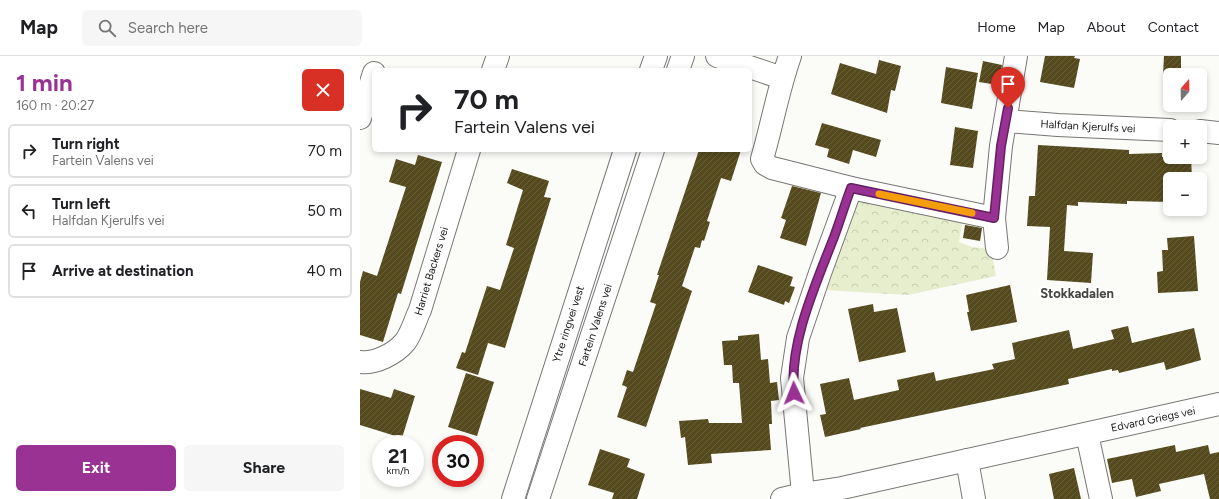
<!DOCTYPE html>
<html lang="en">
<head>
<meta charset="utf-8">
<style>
  :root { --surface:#fff; --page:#f6f6f6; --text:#202124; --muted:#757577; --line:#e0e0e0; --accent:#9a3294 }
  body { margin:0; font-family:Figtree,sans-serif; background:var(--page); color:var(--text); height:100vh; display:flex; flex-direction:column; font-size:15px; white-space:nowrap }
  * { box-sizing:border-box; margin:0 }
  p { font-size:13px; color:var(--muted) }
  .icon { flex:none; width:22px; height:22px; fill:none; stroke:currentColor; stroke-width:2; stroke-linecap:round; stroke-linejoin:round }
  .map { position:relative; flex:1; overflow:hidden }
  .panel { display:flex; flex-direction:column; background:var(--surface); width:360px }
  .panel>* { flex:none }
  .top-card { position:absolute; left:12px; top:12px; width:380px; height:84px; border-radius:6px; box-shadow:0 2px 6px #0003; background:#fff; color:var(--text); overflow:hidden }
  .needle { width:26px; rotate:20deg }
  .controls { position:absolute; left:803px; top:12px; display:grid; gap:8px }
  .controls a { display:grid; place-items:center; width:44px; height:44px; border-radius:6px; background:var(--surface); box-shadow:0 2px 6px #0003; font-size:20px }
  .speed { position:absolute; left:12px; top:379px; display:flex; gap:8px; font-size:20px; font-weight:700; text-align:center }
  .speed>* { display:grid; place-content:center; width:52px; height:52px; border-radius:50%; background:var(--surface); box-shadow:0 2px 6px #0003; line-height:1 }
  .speed small { font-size:10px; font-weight:400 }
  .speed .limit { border:6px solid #d22; background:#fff; color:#111 }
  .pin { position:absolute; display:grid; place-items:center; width:34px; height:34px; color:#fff; margin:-41px -17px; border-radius:50% 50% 50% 0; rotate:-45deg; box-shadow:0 0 4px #0007 }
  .pin .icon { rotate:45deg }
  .me { position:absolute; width:44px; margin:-22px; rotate:358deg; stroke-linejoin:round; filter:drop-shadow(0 0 3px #0008) }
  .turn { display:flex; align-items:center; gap:14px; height:84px; padding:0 16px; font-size:18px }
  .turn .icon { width:52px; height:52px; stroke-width:2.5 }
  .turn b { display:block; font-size:28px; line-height:34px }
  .round { display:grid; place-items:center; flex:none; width:42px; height:42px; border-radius:6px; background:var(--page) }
  .summary { display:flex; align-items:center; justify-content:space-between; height:68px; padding:0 16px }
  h1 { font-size:24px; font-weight:700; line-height:30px; color:var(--accent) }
  .cta { display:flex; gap:8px; margin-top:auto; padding:8px 16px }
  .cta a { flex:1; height:46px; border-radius:6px; background:var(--accent); color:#fff; font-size:16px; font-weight:700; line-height:46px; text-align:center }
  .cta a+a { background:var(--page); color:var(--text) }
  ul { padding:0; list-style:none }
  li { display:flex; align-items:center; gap:12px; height:54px; margin:0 8px 6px; padding:0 8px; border:2px solid var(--line); border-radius:6px }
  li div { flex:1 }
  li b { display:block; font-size:15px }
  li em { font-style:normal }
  header { display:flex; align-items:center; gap:24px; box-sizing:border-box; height:56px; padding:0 20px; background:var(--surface); border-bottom:1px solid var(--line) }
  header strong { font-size:19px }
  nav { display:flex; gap:22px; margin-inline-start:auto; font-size:14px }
  .search { width:280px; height:36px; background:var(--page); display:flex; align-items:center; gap:10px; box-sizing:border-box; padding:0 14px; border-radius:6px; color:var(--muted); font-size:15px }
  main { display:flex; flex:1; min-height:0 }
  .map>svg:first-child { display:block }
</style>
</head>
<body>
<header>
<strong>Map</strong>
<div class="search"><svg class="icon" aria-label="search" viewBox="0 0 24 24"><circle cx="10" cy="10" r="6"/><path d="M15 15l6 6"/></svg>Search here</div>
<nav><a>Home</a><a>Map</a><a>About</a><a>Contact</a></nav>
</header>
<main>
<section class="panel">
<div class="summary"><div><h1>1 min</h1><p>160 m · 20:27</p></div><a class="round" style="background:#d93025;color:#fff"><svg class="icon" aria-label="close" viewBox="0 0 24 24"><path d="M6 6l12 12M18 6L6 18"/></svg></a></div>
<ul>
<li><svg class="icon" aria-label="right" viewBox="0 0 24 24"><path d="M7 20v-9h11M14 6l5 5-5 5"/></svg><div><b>Turn right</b><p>Fartein Valens vei</p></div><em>70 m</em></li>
<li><svg class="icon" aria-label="left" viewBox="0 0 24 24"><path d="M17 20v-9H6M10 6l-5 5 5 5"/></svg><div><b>Turn left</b><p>Halfdan Kjerulfs vei</p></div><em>50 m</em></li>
<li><svg class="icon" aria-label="arrive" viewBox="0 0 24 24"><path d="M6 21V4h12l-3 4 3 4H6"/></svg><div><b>Arrive at destination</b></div><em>40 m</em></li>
</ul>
<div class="cta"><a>Exit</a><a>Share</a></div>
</section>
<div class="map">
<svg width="859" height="443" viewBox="0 0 859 443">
  <defs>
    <pattern id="forest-crowns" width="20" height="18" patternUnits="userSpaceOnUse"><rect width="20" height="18" fill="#e7eece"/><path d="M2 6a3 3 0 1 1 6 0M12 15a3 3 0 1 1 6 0" fill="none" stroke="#c6ccb0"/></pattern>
    <pattern id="building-hatch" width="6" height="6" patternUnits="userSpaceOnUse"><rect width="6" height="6" fill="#544a1d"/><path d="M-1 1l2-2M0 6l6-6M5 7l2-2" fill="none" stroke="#68603c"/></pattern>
  </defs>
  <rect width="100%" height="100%" fill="#fbfbf8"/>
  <!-- forest -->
  <polygon fill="url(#forest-crowns)" points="501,143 603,161 599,186 612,191 631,193 636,220 548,239 464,234 491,149"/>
  <!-- building -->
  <g fill="url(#building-hatch)">
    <polygon points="685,0 715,0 714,2 720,3 714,32 680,26"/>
    <polygon points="804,0 821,0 821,19 803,19"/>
    <polygon points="519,4 541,10 535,35 531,34 527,57 471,38 480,7 516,18"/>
    <polygon points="623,5 642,9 638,29 619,26"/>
    <polygon points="586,11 618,17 612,53 581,47"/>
    <polygon points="462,67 521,84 516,101 493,94 489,108 467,101 469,93 455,89"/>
    <polygon points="595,71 618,75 613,112 590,109"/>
    <polygon points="678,89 769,94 769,98 802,97 802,101 831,101 832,123 810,123 810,146 767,145 767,148 718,146 718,150 707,149 704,195 733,197 731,227 687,224 690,171 667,170 669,140 675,140"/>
    <polygon points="339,94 381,94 371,125 361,122 347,165 350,166 344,185 342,184 340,192 335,191 322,230 332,235 286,371 257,361 267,331 262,329 267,314 273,316 296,248 290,246 299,219 297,219"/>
    <polygon points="58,99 82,106 41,238 38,237 23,286 0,279 0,226 3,215 17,220 46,131 29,126 36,103 55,109"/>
    <polygon points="152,113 189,125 184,141 191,142 145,292 128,287 118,319 96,312 102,296 105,297 127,230 140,234 154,192 146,189 163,134 147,127"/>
    <polygon points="432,130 461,137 446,190 420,182 426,164 421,162"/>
    <polygon points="605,169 622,172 620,185 603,182"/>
    <polygon points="834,180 838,235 798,237 797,216 803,215 802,194 808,194 807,182"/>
    <polygon points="398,209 433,221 430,230 435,231 429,247 425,245 424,249 388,236"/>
    <polygon points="650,229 657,266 611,275 607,256 609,256 606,239"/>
    <polygon points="513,248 514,256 537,252 546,296 499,306 488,253"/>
    <polygon points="768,270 772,287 834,272 841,304 806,314 804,306 759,317 758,314 752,315 752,313 708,323 709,328 500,372 501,373 465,381 460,359 466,358 460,328 489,322 494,344 539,334 537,324 574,316 576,325 634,313 632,308 655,303 652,287 709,274 713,293 754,283 751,274"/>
    <polygon points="399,278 401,304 408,303 410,327 417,326 419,344 411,345 412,368 409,368 411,394 351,398 352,407 328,409 325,381 321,382 319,365 348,363 349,367 382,367 379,327 373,327 372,309 364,309 362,285 378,284 378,280"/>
    <polygon points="106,317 134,326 117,380 88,371"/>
    <polygon points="0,333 31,342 34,333 55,340 42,382 0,369"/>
    <polygon points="815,389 816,396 848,389 850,398 859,396 859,443 850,443 844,418 799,428 801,435 776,441 772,423 752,427 747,403"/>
    <polygon points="240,393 270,403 267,411 285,418 277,443 252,443 254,437 228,429"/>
    <polygon points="714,412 721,443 694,443 689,418"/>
  </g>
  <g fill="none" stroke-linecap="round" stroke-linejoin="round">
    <!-- minor casing -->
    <g stroke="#787775" stroke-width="24">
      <g id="minor">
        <polyline points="357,0 422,22"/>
        <path d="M 430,0 C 418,34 412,69 402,103 L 405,108 L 412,112 L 491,132 L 634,162"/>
        <polyline points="133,14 138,0"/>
        <polyline points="318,14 323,0"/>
        <polyline points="0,62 14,17"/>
        <polyline points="646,65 698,69 810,74"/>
        <polyline points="840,75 859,77"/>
        <polyline points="637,192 634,162 641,90 656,0"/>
        <path d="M 0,306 C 15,308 35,298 45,286 C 52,277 55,264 60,254 L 109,94"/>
        <polyline points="727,378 741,443"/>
        <polyline points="607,404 614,443"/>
        <polyline points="443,438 432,322 438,282 460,217 491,132"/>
        <polyline points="178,443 293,94"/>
        <polyline points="422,443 443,438 482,432 859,348"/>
      </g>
    </g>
    <!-- major casing -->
    <g stroke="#787775" stroke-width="24">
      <g id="major">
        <polyline points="291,14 296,0"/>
        <polyline points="153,443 265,94"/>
      </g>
    </g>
    <!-- minor -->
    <use href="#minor" stroke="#fff" stroke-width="22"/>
    <!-- major -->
    <use href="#major" stroke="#fff" stroke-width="22"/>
  </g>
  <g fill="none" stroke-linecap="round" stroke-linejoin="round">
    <!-- route casing -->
    <g stroke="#642060" stroke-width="10">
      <path id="route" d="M 434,337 C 429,286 456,228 474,181 C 480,165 485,148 491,132 L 634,162 L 641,90 L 648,52"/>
    </g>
    <!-- route -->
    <use href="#route" stroke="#9a3294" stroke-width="7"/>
    <!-- slow -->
    <polyline stroke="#f59e0b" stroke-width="7" points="519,138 612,157"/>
  </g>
  <g text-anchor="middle" stroke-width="4" stroke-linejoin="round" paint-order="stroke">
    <!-- street labels -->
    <g font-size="11" fill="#191918" stroke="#fff">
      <text transform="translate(728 70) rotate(3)" y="4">Halfdan Kjerulfs vei</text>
      <text transform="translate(71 215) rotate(-73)" y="4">Harriet Backers vei</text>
      <text transform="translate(208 268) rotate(-72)" y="4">Ytre ringvei vest</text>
      <text transform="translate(235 269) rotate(-72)" y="4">Fartein Valens vei</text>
      <text transform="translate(793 363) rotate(-12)" y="4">Edvard Griegs vei</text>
    </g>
    <!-- quarter labels -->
    <g font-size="13" font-weight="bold" fill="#464643" stroke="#fff">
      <text x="717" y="242">Stokkadalen</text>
    </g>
  </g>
</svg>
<div class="controls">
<a><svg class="needle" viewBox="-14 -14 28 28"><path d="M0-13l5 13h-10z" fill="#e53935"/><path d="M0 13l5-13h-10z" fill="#757577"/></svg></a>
<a>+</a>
<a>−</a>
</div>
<div class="speed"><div>21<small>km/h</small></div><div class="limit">30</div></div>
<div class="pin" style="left:648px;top:52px;background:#d93025"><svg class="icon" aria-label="arrive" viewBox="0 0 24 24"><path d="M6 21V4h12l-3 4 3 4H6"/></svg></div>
<svg class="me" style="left:434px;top:337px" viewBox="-20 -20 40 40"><path d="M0-17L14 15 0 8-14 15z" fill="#9a3294" stroke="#fff" stroke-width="4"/></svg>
<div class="top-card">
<div class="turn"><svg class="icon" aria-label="right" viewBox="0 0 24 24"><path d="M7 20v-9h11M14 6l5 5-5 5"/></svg><div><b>70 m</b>Fartein Valens vei</div></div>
</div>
</div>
</main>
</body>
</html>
